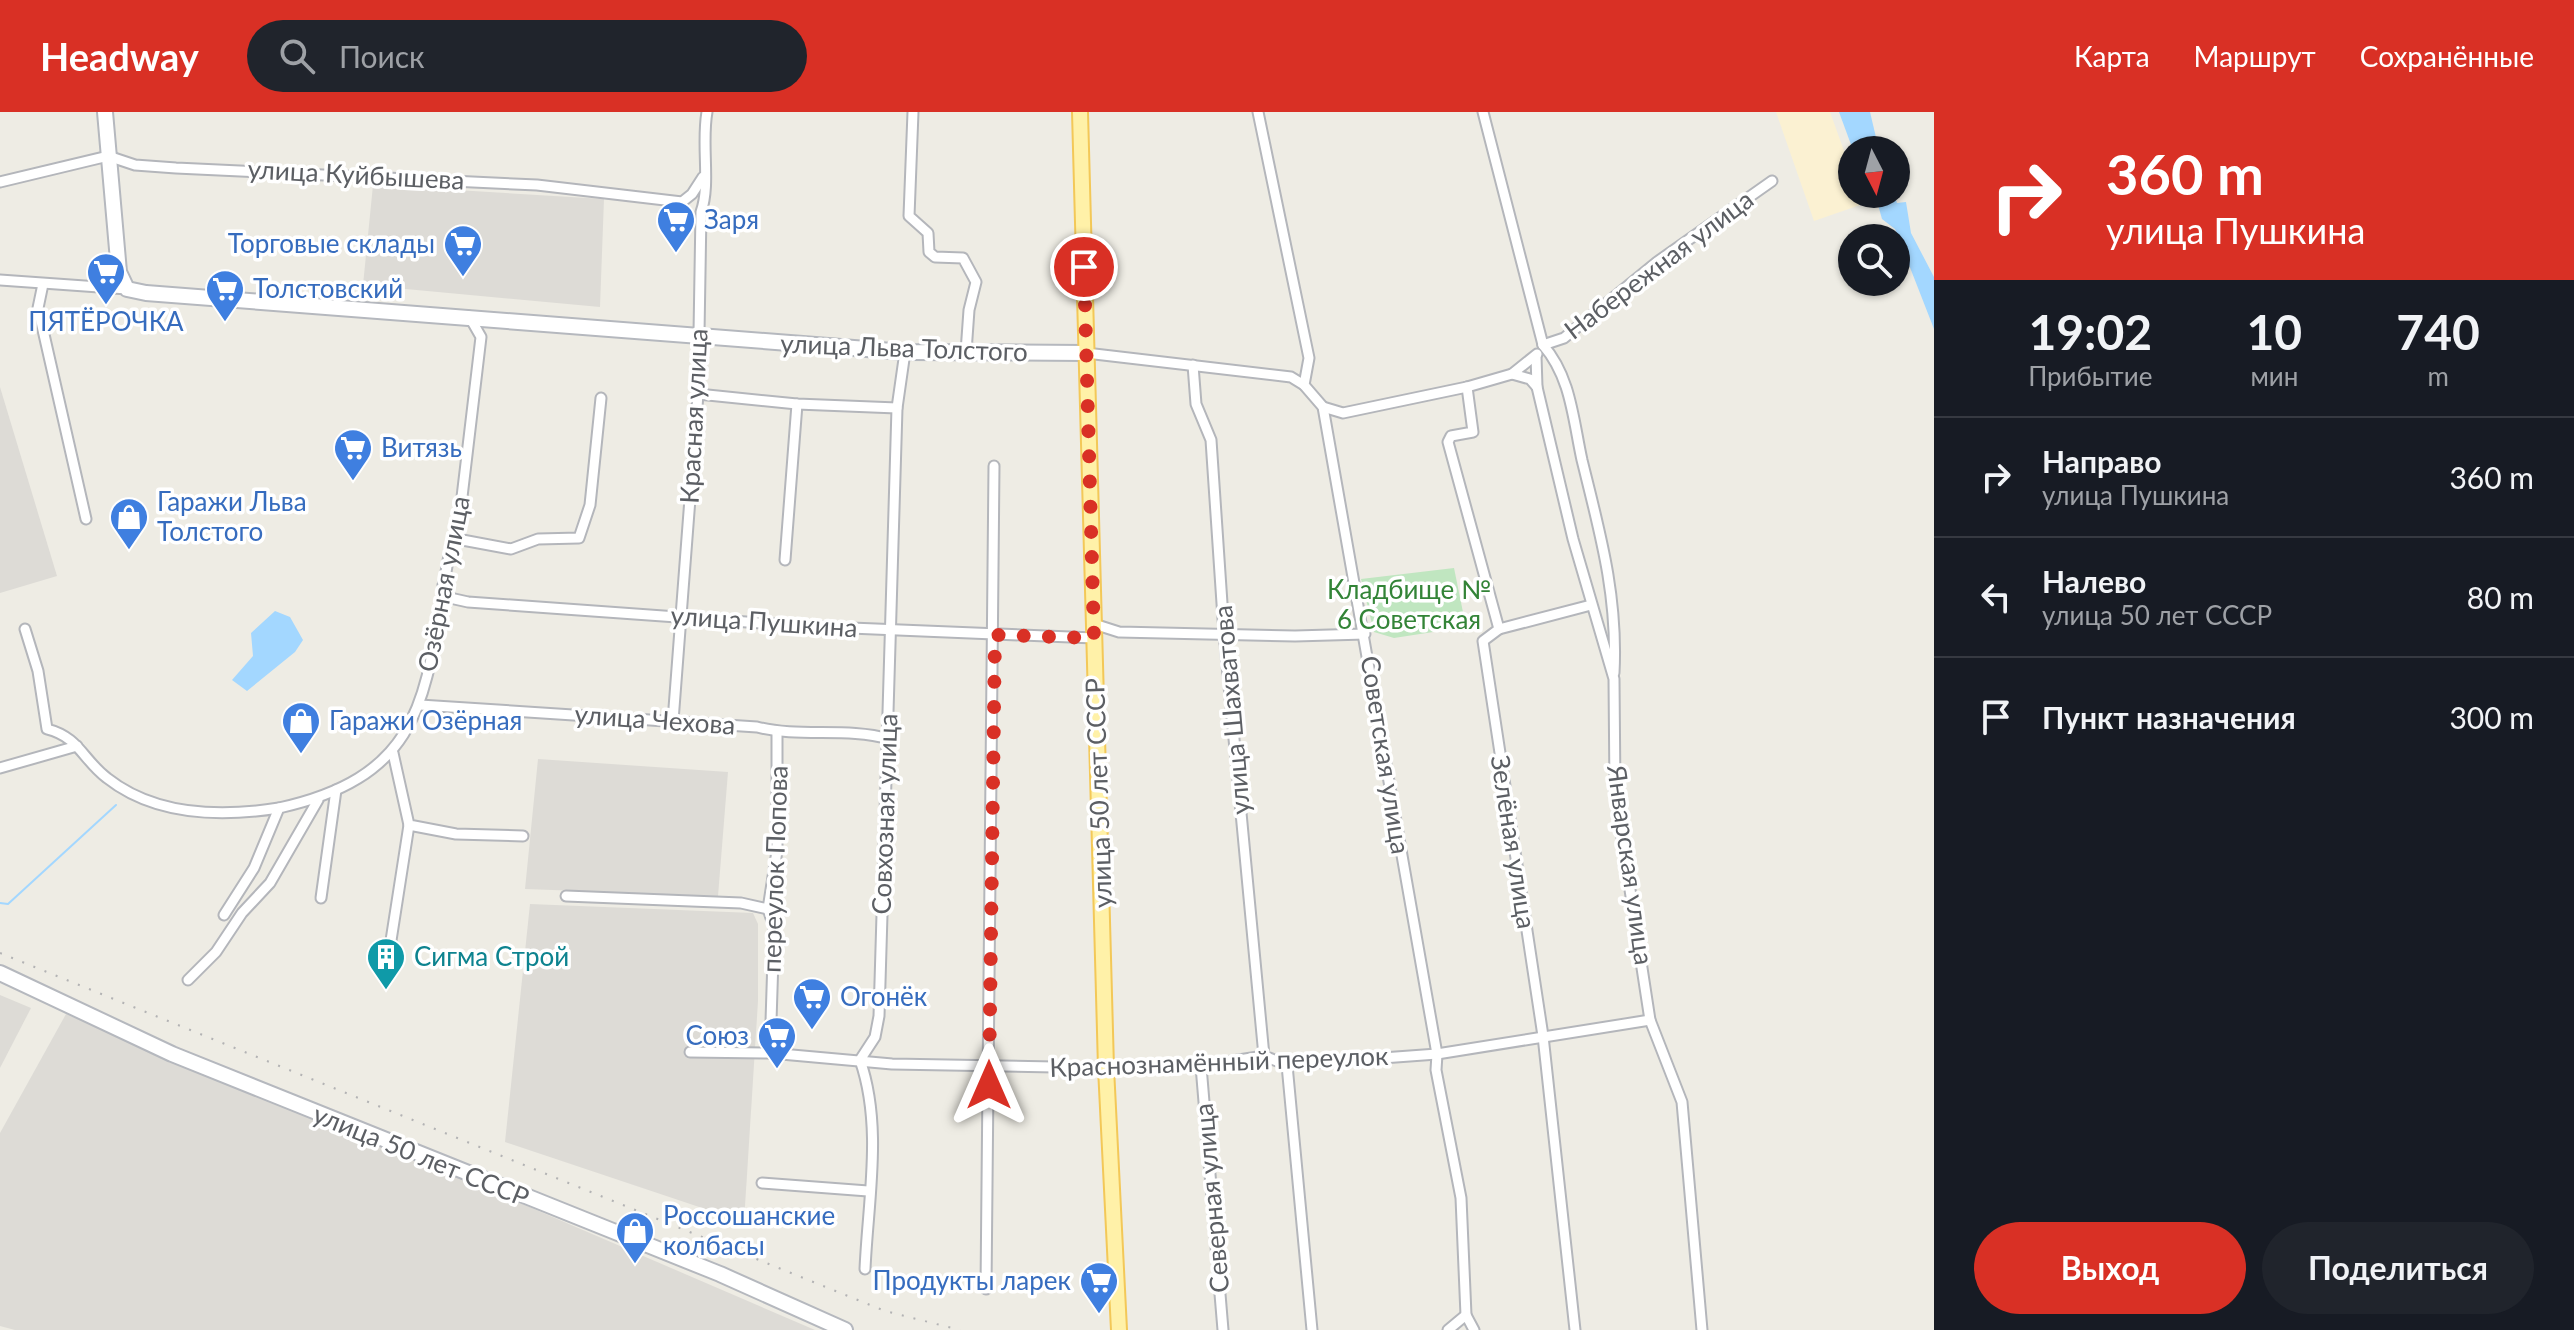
<!DOCTYPE html>
<html lang="ru">
<head>
<meta charset="utf-8">
<style>
  :root { --surface:#171b24; --page:#20242c; --text:#f1f3f6; --muted:#9ea1a6; --line:#363941; --accent:#d93025 }
  body { margin:0; font-family:Lato,sans-serif; background:var(--page); color:var(--text); height:100vh; display:flex; flex-direction:column; font-size:30px; white-space:nowrap }
  * { box-sizing:border-box; margin:0 }
  p { font-size:26px; color:var(--muted) }
  .icon { flex:none; width:44px; height:44px; fill:none; stroke:currentColor; stroke-width:2; stroke-linecap:round; stroke-linejoin:round }
  .map { position:relative; flex:1; overflow:hidden }
  .side { display:flex; flex-direction:column; background:var(--surface); width:640px }
  .side>* { flex:none }
  .banner { background:#d93025; color:#fff; overflow:hidden }
  .needle { width:52px; rotate:174deg }
  .tools { position:absolute; left:1838px; top:24px; display:grid; gap:16px }
  .tools a { display:grid; place-items:center; width:72px; height:72px; border-radius:50%; background:var(--surface); box-shadow:0 2px 6px #0004; font-size:40px }
  .pin { position:absolute; display:grid; place-items:center; width:68px; height:68px; color:#fff; margin:-34px; border:4px solid #fff; border-radius:50%; box-shadow:0 2px 8px #0007 }
  .me { position:absolute; width:88px; margin:-44px; rotate:0deg; stroke-linejoin:round; filter:drop-shadow(0 0 6px #0008) }
  .turn { display:flex; align-items:center; gap:28px; height:168px; padding:0 40px; font-size:36px }
  .turn .icon { width:104px; height:104px; stroke-width:2.5 }
  .turn b { display:block; font-size:56px; line-height:68px }
  .eta { display:flex; justify-content:space-evenly; align-items:center; height:136px; text-align:center }
  .eta b { font-size:48px; font-weight:700; line-height:56px }
  .action { display:flex; gap:16px; margin-top:auto; padding:16px 40px }
  .action a { flex:1; height:92px; border-radius:48px; background:var(--accent); color:#fff; font-size:32px; font-weight:700; line-height:92px; text-align:center }
  .action a+a { background:var(--page); color:var(--text) }
  ul { padding:0; list-style:none }
  li { display:flex; align-items:center; gap:24px; height:120px; padding:0 40px; border-top:2px solid var(--line) }
  li div { flex:1 }
  li b { display:block; font-size:30px }
  li em { font-style:normal }
  header { display:flex; align-items:center; gap:48px; box-sizing:border-box; height:112px; padding:0 40px; background:var(--accent); color:#fff }
  header strong { font-size:38px }
  nav { display:flex; gap:44px; margin-inline-start:auto; font-size:28px }
  .search { width:560px; height:72px; background:var(--page); display:flex; align-items:center; gap:20px; box-sizing:border-box; padding:0 28px; border-radius:44px; color:var(--muted); font-size:30px }
  main { display:flex; flex:1; min-height:0 }
  .map>svg:first-child { display:block }
</style>
</head>
<body>
<header>
<strong>Headway</strong>
<div class="search"><svg class="icon" aria-label="search" viewBox="0 0 24 24"><circle cx="10" cy="10" r="6"/><path d="M15 15l6 6"/></svg>Поиск</div>
<nav><a>Карта</a><a>Маршрут</a><a>Сохранённые</a></nav>
</header>
<main>
<div class="map">
<svg width="1934" height="1218" viewBox="0 0 1934 1218">
  <rect width="100%" height="100%" fill="#eeece4"/>
  <!-- industrial -->
  <g fill="#dddbd6">
    <polygon points="373,73 604,87 600,195 363,173"/>
    <polygon points="0,275 57,464 0,481"/>
    <polygon points="538,647 728,660 718,784 525,777"/>
    <polygon points="530,792 753,801 758,812 758,889 744,1110 505,1030"/>
    <polygon points="0,883 31,896 0,956"/>
    <polygon points="66,902 374,1028 815,1218 15,1218 0,1214 0,1021"/>
  </g>
  <!-- green -->
  <polygon fill="#c0e6c0" points="1454,456 1466,515 1394,526 1374,520 1361,467"/>
  <!-- sand -->
  <polygon fill="#fbf1d2" points="1776,0 1830,0 1852,61 1852,82 1859,82 1863,92 1814,109"/>
  <!-- water -->
  <g fill="#a3d7ff">
    <polygon points="1839,0 1870,0 1879,38 1853,38"/>
    <polygon points="1875,82 1894,82 1897,91 1906,90 1911,121 1934,165 1934,217 1895,117 1882,107"/>
    <polygon points="275,499 290,505 303,528 295,540 247,579 232,568 253,544 251,521"/>
  </g>
  <g fill="none" stroke-linecap="round" stroke-linejoin="round">
    <!-- stream -->
    <polyline stroke="#a3d7ff" stroke-width="2" points="0,791 8,792 116,693"/>
    <!-- street casing -->
    <g stroke="#b4b6bb" stroke-width="13">
      <g id="street">
        <polyline points="913,0 909,104 928,121 929,140 935,145 963,146 976,170 969,198 966,240"/>
        <polyline points="1258,0 1309,246 1304,273 1323,295 1437,942 1436,958 1461,1086 1466,1203"/>
        <polyline points="1483,0 1543,233"/>
        <polyline points="0,70 108,44 135,53 176,56 537,73 682,90 692,82 703,65"/>
        <polyline points="0,168 127,177"/>
        <polyline points="43,172 38,196 86,407"/>
        <path d="M 1543,233 C 1571,265 1573,307 1582,348 C 1600,421 1618,484 1614,561"/>
        <polyline points="1543,233 1564,226 1657,150 1772,69"/>
        <polyline points="1086,241 1291,265 1304,273"/>
        <polyline points="1536,244 1537,275 1573,427 1614,567 1615,680 1650,908 1682,990 1702,1218"/>
        <polyline points="1193,253 1196,292 1211,328 1224,521 1264,944"/>
        <polyline points="1512,262 1530,267 1537,275"/>
        <polyline points="1467,275 1473,320 1451,324 1448,330 1499,517 1483,529 1543,924 1575,1218"/>
        <polyline points="698,282 797,292 897,296"/>
        <polyline points="1323,295 1343,301 1467,275 1512,262 1537,242"/>
        <polyline points="457,427 511,437 538,427 579,426 590,393 601,286"/>
        <polyline points="785,448 797,292"/>
        <polyline points="443,473 450,486 468,490 802,514 1094,526"/>
        <polyline points="1094,512 1119,520 1295,524 1365,522"/>
        <path d="M 25,517 L 38,559 L 47,617 C 79,625 83,648 107,666 C 155,704 222,705 279,696"/>
        <polyline points="1499,517 1591,493"/>
        <path d="M 420,593 L 757,615 C 800,626 846,615 889,627"/>
        <path d="M 673,609 L 698,282 L 701,100 C 711,72 701,32 707,0"/>
        <polyline points="393,641 409,713 456,722 523,724"/>
        <polyline points="0,656 77,634"/>
        <polyline points="566,784 741,791 768,797"/>
        <polyline points="321,786 336,678"/>
        <path d="M 224,803 L 254,756 L 279,696 C 438,661 424,567 451,433 L 457,427 L 481,225 L 469,204"/>
        <polyline points="387,854 409,713"/>
        <polyline points="188,868 216,840 242,801 270,771 318,688"/>
        <polyline points="690,940 770,941 892,952 1106,956 1201,954 1264,944 1287,953 1437,942 1650,908"/>
        <polyline points="770,941 774,815 768,797 777,739 777,620"/>
        <polyline points="1287,953 1312,1218"/>
        <polyline points="1201,954 1223,1218"/>
        <polyline points="762,1071 868,1079"/>
        <path d="M 865,1157 C 868,1088 883,1014 860,948 L 875,925 L 879,904 L 897,296 L 905,240"/>
        <polyline points="986,1177 994,354"/>
        <polyline points="1448,1218 1466,1203 1474,1218"/>
      </g>
    </g>
    <!-- secondary casing -->
    <g stroke="#b5b8be" stroke-width="18">
      <g id="secondary">
        <polyline points="105,0 119,160 127,177 146,181 905,240 1086,241"/>
        <polyline points="0,861 172,942 720,1162 845,1218"/>
      </g>
    </g>
    <!-- primary casing -->
    <g stroke="#f3c858" stroke-width="18">
      <polyline id="primary" points="1080,0 1106,956 1119,1218"/>
    </g>
    <!-- street -->
    <use href="#street" stroke="#fff" stroke-width="9"/>
    <!-- secondary -->
    <use href="#secondary" stroke="#fff" stroke-width="14"/>
    <!-- primary -->
    <use href="#primary" stroke="#fff1a8" stroke-width="14"/>
    <!-- rail -->
    <polyline stroke="#b3b3b4" stroke-width="2" stroke-dasharray="2 10" stroke-linecap="butt" points="0,841 885,1199 960,1218"/>
  </g>
  <g fill="none" stroke-linecap="round" stroke-linejoin="round">
    <!-- route -->
    <polyline stroke="#d93025" stroke-width="14" stroke-dasharray="0 25.2" points="989,973 995,523 1094,526 1084,155"/>
  </g>
  <!-- icons -->
  <defs>
    <g id="supermarket-pin" transform="scale(2)"><path d="M0 17L-7.5 6A9.5 9.5 0 1 1 7.5 6Z" fill="#3f7fe0" stroke="#fff"/><path d="M-6-5.5h2.5l.6 2H6L4.5 2H-2.5L-4.4-4H-6ZM-1.5 3.2a1.3 1.3 0 1 0 .1 0ZM3 3.2a1.3 1.3 0 1 0 .1 0Z" fill="#fff"/></g>
    <g id="shop-pin" transform="scale(2)"><path d="M0 17L-7.5 6A9.5 9.5 0 1 1 7.5 6Z" fill="#3f7fe0" stroke="#fff"/><path d="M-5-2.5h2.3a2.7 3.5 0 0 1 5.4 0H5L5.5 6h-11ZM-1.5-2.5h3a1.5 2.3 0 0 0-3 0Z" fill="#fff"/></g>
    <g id="building-pin" transform="scale(2)"><path d="M0 17L-7.5 6A9.5 9.5 0 1 1 7.5 6Z" fill="#0f9aa8" stroke="#fff"/><path d="M-4-6H4V6H1V3H-1V6H-4ZM-2.5-4.3h1.7v1.8h-1.7ZM.8-4.3h1.7v1.8H.8ZM-2.5-1h1.7V.8h-1.7ZM.8-1h1.7V.8H.8Z" fill="#fff"/></g>
  </defs>
  <g fill-rule="evenodd">
    <use href="#supermarket-pin" x="676" y="108"/>
    <use href="#supermarket-pin" x="463" y="132"/>
    <use href="#supermarket-pin" x="106" y="160"/>
    <use href="#supermarket-pin" x="225" y="177"/>
    <use href="#supermarket-pin" x="353" y="336"/>
    <use href="#shop-pin" x="129" y="405"/>
    <use href="#shop-pin" x="301" y="609"/>
    <use href="#building-pin" x="386" y="845"/>
    <use href="#supermarket-pin" x="812" y="885"/>
    <use href="#supermarket-pin" x="777" y="924"/>
    <use href="#shop-pin" x="635" y="1119"/>
    <use href="#supermarket-pin" x="1099" y="1169"/>
  </g>
  <g text-anchor="middle" stroke-width="7" stroke-linejoin="round" paint-order="stroke">
    <!-- street labels -->
    <g font-size="26" fill="#5c5f64" stroke="#fff">
      <text transform="translate(356 63) rotate(3)" y="9">улица Куйбышева</text>
      <text transform="translate(1659 153) rotate(-37)" y="9">Набережная улица</text>
      <text transform="translate(904 236) rotate(2)" y="9">улица Льва Толстого</text>
      <text transform="translate(694 304) rotate(-87)" y="9">Красная улица</text>
      <text transform="translate(444 472) rotate(-79)" y="9">Озёрная улица</text>
      <text transform="translate(764 510) rotate(4)" y="9">улица Пушкина</text>
      <text transform="translate(1232 598) rotate(-95)" y="9">улица Шахватова</text>
      <text transform="translate(655 608) rotate(4)" y="9">улица Чехова</text>
      <text transform="translate(1385 643) rotate(81)" y="9">Советская улица</text>
      <text transform="translate(1099 681) rotate(-92)" y="9">улица 50 лет СССР</text>
      <text transform="translate(885 702) rotate(-88)" y="9">Совхозная улица</text>
      <text transform="translate(1513 730) rotate(81)" y="9">Зелёная улица</text>
      <text transform="translate(1630 753) rotate(82)" y="9">Январская улица</text>
      <text transform="translate(775 757) rotate(-88)" y="9">переулок Попова</text>
      <text transform="translate(1219 950) rotate(-2)" y="9">Краснознамённый переулок</text>
      <text transform="translate(421 1044) rotate(22)" y="9">улица 50 лет СССР</text>
      <text transform="translate(1212 1086) rotate(-95)" y="9">Северная улица</text>
    </g>
    <!-- shop labels -->
    <g font-size="26" fill="#366cbe" stroke="#fff" text-anchor="start">
      <text x="704" y="117">Заря</text>
      <text x="435" y="141" text-anchor="end">Торговые склады</text>
      <text x="253" y="186">Толстовский</text>
      <text x="106" y="219" text-anchor="middle">ПЯТЁРОЧКА</text>
      <text x="381" y="345">Витязь</text>
      <text x="157" y="399">Гаражи Льва<tspan x="157" dy="30">Толстого</tspan></text>
      <text x="329" y="618">Гаражи Озёрная</text>
      <text x="840" y="894">Огонёк</text>
      <text x="749" y="933" text-anchor="end">Союз</text>
      <text x="663" y="1113">Россошанские<tspan x="663" dy="30">колбасы</tspan></text>
      <text x="1071" y="1178" text-anchor="end">Продукты ларек</text>
    </g>
    <!-- park labels -->
    <g font-size="26" fill="#338437" stroke="#fff">
      <text x="1409" y="487">Кладбище №<tspan x="1409" dy="30">6 Советская</tspan></text>
    </g>
    <!-- culture labels -->
    <g font-size="26" fill="#0d838f" stroke="#fff" text-anchor="start">
      <text x="414" y="854">Сигма Строй</text>
    </g>
  </g>
</svg>
<div class="tools">
<a><svg class="needle" viewBox="-14 -14 28 28"><path d="M0-13l5 13h-10z" fill="#e53935"/><path d="M0 13l5-13h-10z" fill="#9ea1a6"/></svg></a>
<a><svg class="icon" aria-label="search" viewBox="0 0 24 24"><circle cx="10" cy="10" r="6"/><path d="M15 15l6 6"/></svg></a>
</div>
<div class="pin" style="left:1084px;top:155px;background:#d93025"><svg class="icon" aria-label="arrive" viewBox="0 0 24 24"><path d="M6 21V4h12l-3 4 3 4H6"/></svg></div>
<svg class="me" style="left:989px;top:973px" viewBox="-20 -20 40 40"><path d="M0-17L14 15 0 8-14 15z" fill="#d93025" stroke="#fff" stroke-width="4"/></svg>
</div>
<section class="side">
<div class="banner">
<div class="turn"><svg class="icon" aria-label="right" viewBox="0 0 24 24"><path d="M7 20v-9h11M14 6l5 5-5 5"/></svg><div><b>360 m</b>улица Пушкина</div></div>
</div>
<div class="eta">
<div><b>19:02</b><p>Прибытие</p></div>
<div><b>10</b><p>мин</p></div>
<div><b>740</b><p>m</p></div>
</div>
<ul>
<li><svg class="icon" aria-label="right" viewBox="0 0 24 24"><path d="M7 20v-9h11M14 6l5 5-5 5"/></svg><div><b>Направо</b><p>улица Пушкина</p></div><em>360 m</em></li>
<li><svg class="icon" aria-label="left" viewBox="0 0 24 24"><path d="M17 20v-9H6M10 6l-5 5 5 5"/></svg><div><b>Налево</b><p>улица 50 лет СССР</p></div><em>80 m</em></li>
<li><svg class="icon" aria-label="arrive" viewBox="0 0 24 24"><path d="M6 21V4h12l-3 4 3 4H6"/></svg><div><b>Пункт назначения</b></div><em>300 m</em></li>
</ul>
<div class="action"><a>Выход</a><a>Поделиться</a></div>
</section>
</main>
</body>
</html>
